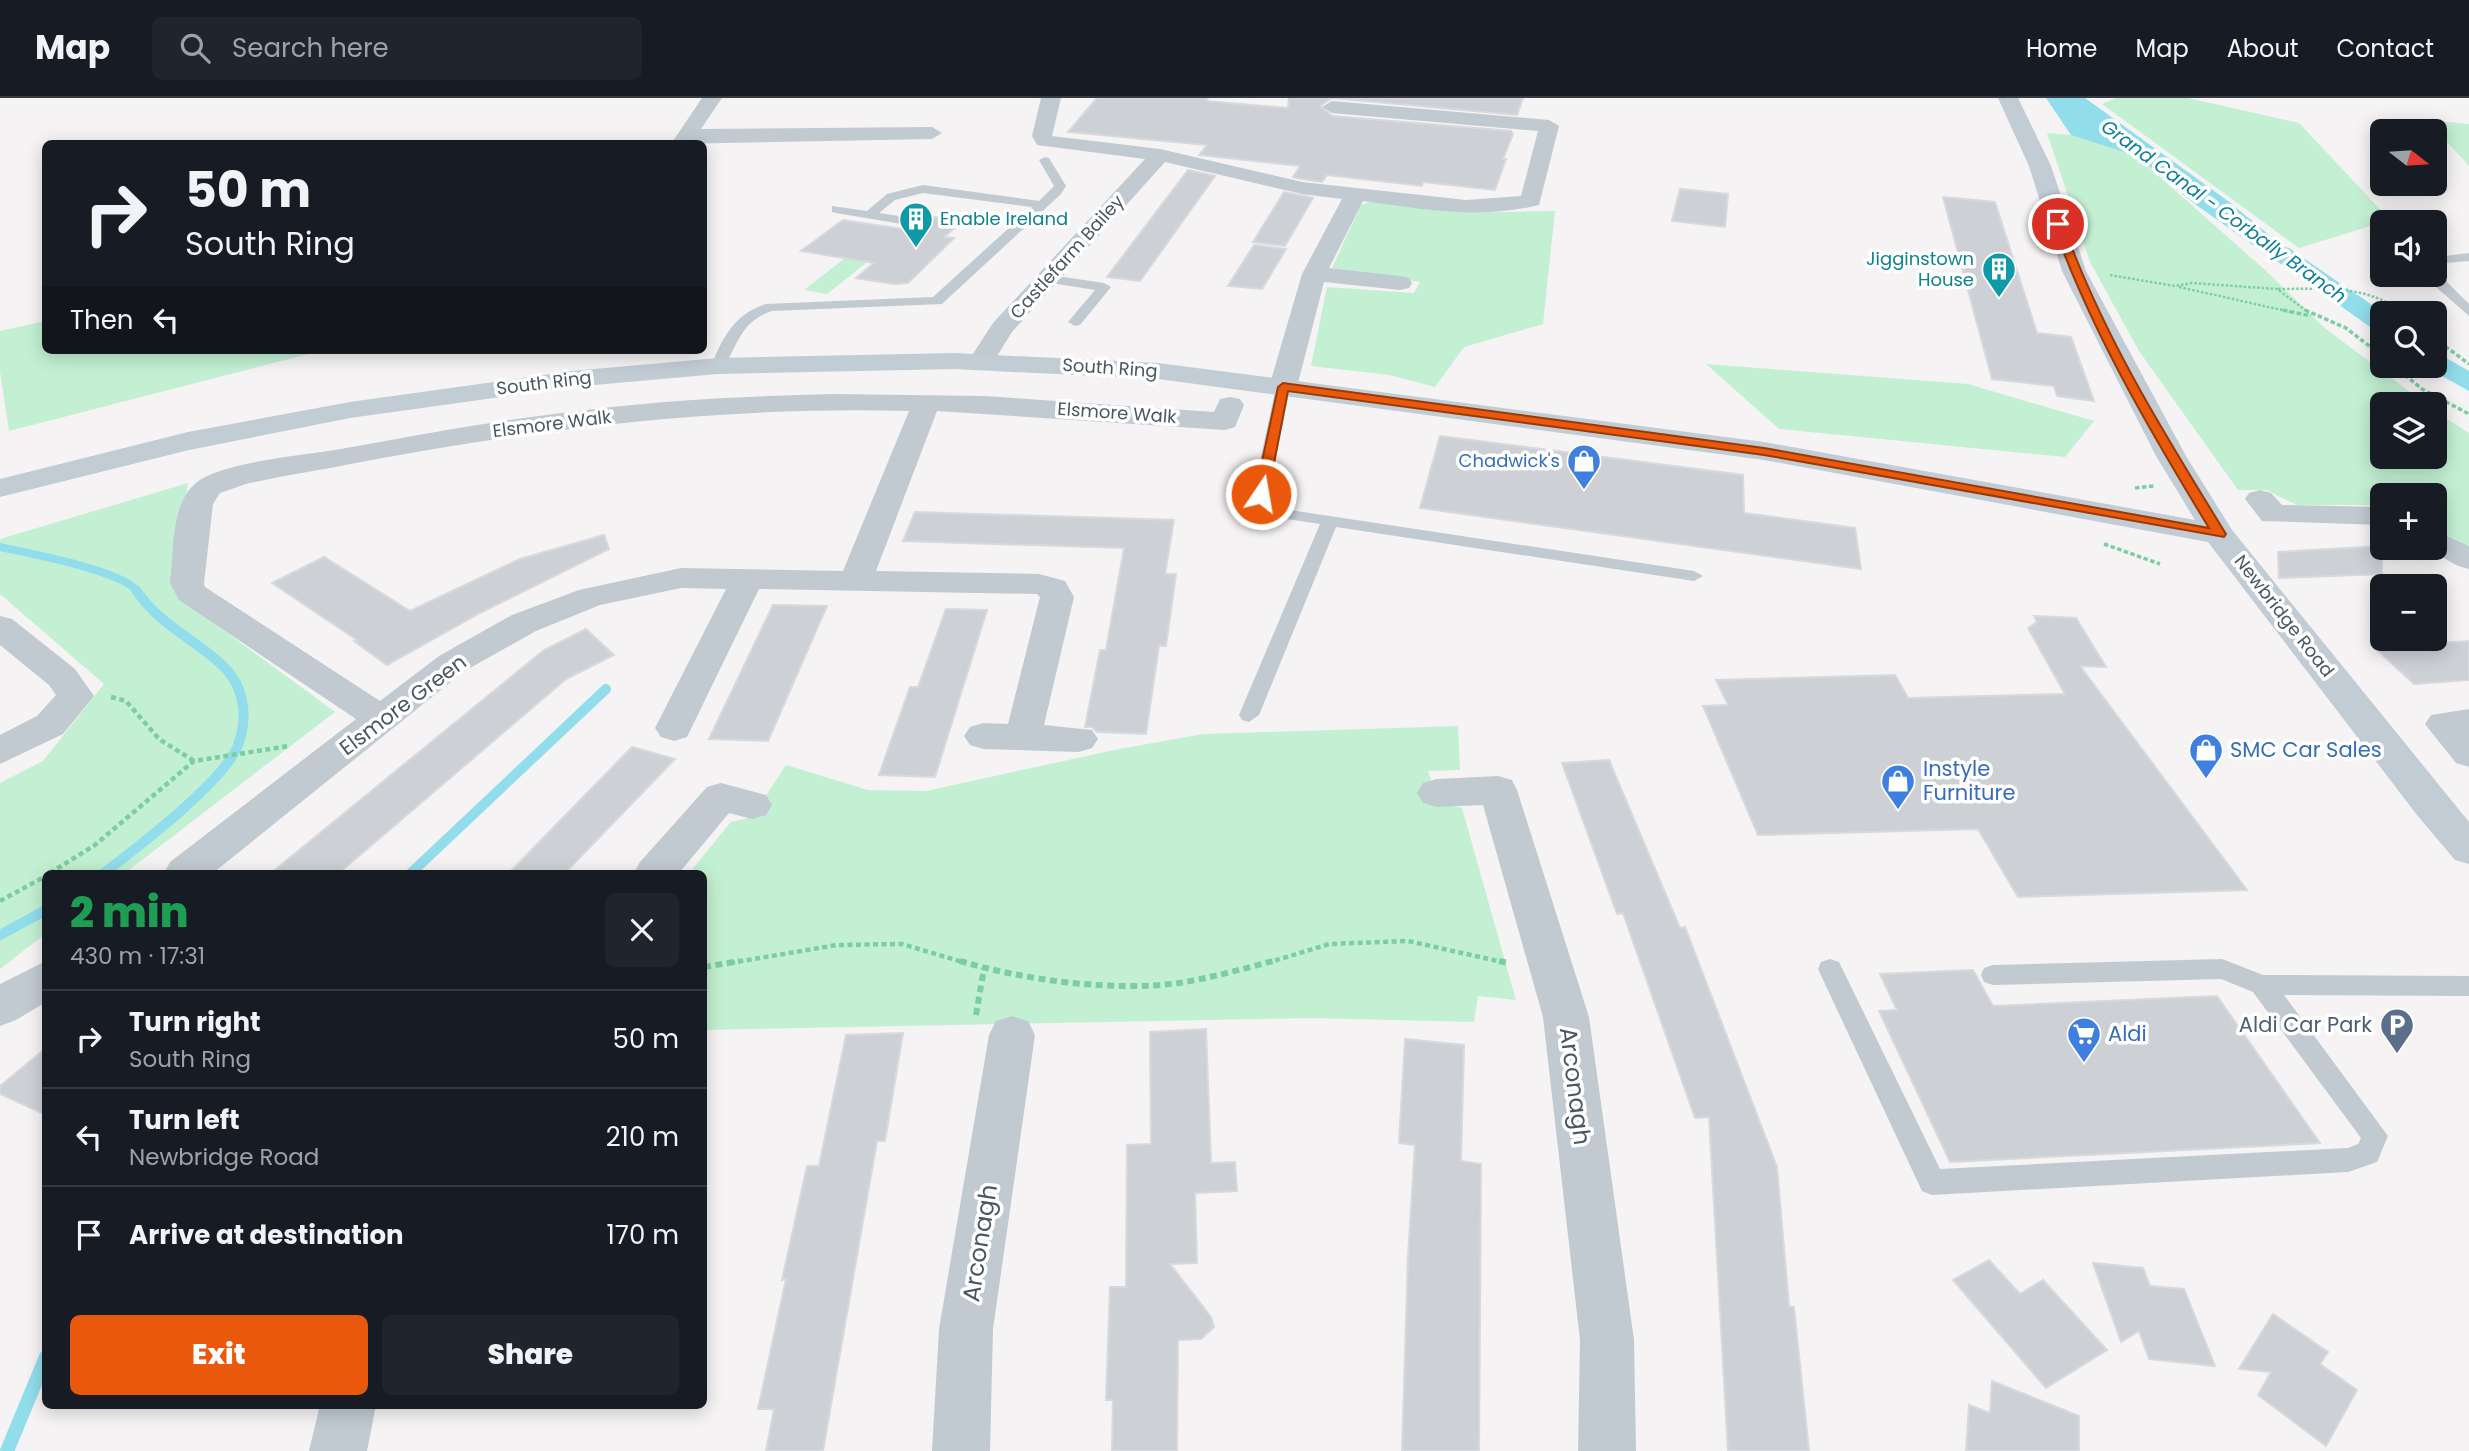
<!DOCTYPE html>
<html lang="en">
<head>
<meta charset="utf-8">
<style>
  :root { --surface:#171b24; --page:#20242c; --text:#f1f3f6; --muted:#9ea1a6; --line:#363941; --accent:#ea580c }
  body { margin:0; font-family:Poppins,sans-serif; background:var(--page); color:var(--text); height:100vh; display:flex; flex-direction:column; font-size:26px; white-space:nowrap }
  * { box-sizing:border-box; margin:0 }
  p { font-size:23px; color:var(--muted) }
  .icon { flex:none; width:38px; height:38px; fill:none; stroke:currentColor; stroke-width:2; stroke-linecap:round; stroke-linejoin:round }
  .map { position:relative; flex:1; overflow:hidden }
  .side { position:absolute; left:42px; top:772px; width:665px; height:539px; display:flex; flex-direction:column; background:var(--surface); border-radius:10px; box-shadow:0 4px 18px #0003 }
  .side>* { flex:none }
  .top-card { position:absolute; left:42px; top:42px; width:665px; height:214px; border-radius:10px; box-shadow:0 4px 18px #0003; background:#171b24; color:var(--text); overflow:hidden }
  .needle { width:46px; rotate:107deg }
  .fabs { position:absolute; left:2370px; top:21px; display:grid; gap:14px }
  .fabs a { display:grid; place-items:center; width:77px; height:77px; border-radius:10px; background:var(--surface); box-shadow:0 4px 18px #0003; font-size:35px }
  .pin { position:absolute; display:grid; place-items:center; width:60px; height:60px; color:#fff; margin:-30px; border:4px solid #fff; border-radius:50%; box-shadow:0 2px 7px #0007 }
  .me { position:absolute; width:77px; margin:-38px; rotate:12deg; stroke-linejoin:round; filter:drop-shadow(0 0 5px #0008) }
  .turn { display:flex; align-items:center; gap:24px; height:147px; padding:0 28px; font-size:32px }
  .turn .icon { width:91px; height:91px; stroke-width:2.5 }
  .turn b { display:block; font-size:49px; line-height:60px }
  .then { display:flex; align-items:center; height:66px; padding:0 28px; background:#0003; gap:14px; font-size:26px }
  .round { display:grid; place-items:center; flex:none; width:74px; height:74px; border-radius:10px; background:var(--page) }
  .head { display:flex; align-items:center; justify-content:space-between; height:119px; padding:0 28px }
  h1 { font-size:42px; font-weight:800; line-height:52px; color:#1e9e55 }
  .action { display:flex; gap:14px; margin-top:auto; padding:14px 28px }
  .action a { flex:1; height:80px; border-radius:10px; background:var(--accent); color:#fff; font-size:28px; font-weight:800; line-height:80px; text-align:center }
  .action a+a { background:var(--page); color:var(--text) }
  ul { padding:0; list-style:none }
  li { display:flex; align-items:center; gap:21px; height:98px; padding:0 28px; border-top:2px solid var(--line) }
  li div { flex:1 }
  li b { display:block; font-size:26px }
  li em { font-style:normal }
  header { display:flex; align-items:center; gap:42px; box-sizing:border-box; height:98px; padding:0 35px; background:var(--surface); border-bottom:2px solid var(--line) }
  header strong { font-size:33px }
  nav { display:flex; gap:38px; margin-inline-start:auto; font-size:24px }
  .search { width:490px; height:63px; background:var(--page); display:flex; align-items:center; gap:18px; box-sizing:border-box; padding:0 24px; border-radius:10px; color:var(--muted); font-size:26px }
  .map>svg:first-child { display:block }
</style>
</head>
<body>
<header>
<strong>Map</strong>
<div class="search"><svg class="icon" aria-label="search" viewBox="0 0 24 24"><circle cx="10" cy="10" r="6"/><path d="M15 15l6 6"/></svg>Search here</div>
<nav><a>Home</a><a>Map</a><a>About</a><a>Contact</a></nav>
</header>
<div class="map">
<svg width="2469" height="1353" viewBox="0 0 2469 1353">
  <rect width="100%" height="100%" fill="#f5f3f3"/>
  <!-- green -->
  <g fill="#c3f0d3">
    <polygon points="2116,0 2188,0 2299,25 2390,122 2299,150 2102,6"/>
    <polygon points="2427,22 2469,26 2469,68"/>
    <polygon points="2047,35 2071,37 2136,58 2265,172 2326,231 2426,306 2382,306 2382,359 2434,359 2434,313 2469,335 2469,448 2434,431 2434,397 2382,397 2382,407 2297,407 2266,392 2238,392 2139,253 2090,164"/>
    <polygon points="1374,102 1500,114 1555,113 1543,226 1464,249 1435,289 1389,277 1311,268 1327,189 1414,195 1420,184 1332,170 1361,107"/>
    <polygon points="854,153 876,157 827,196 804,192"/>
    <polygon points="45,223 46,252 324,252 9,333 0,274 0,233"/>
    <polygon points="1706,266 1968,286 2094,323 2065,359 1779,331"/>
    <polygon points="188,385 175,474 215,526 335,614 125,775 46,775 45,836 0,871 0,685 43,663 104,586 0,496 0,441"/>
    <polygon points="1458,628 1460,672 1428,673 1438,705 1462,710 1516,902 1478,898 1474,924 1313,920 704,932 704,775 689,775 731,724 752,719 786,667 868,692 926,693 1114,652 1203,636"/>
  </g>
  <!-- water -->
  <g fill="#91ddec">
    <polygon points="2046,0 2085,0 2228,103 2326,184 2310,184 2264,155 2195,106 2136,58 2071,37"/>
    <polygon points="2326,197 2358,197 2383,215 2382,237"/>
    <polygon points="2434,253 2469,273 2469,293 2424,268 2434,268"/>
  </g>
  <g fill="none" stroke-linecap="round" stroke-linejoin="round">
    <!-- stream-far2 -->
    <path stroke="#91ddec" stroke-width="8" d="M 0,449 C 30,456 122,472 138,494"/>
    <!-- stream-far1 -->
    <g stroke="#91ddec" stroke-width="10">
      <path d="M 104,775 C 135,751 226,682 238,647 C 248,620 245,590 224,569 C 194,539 163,531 136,492"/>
      <polyline points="411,775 606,591"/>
      <polyline points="0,837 46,812"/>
    </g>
    <!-- stream -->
    <polyline stroke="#91ddec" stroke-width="14" points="7,1353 46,1259"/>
    <!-- canal -->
    <polygon fill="#91ddec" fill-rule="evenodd" points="2281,148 2289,150 2383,215 2382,234 2373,231 2273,160 2269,155 2273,150"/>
  </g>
  <!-- building -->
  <g fill="#cdd0d5" stroke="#d7d9de" stroke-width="2">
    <polygon points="1097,0 1208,0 1206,3 1288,10 1289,0 1523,0 1517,17 1332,0 1320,8 1332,18 1511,33 1513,36 1503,61 1506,61 1495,92 1423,84 1422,88 1327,77 1322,84 1302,81 1293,79 1300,68 1199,57 1207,47 1068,34"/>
    <polygon points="1188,72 1215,78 1140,183 1107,179"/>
    <polygon points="1680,91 1728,96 1725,129 1672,123"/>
    <polygon points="1284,94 1313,100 1285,148 1253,144"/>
    <polygon points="1943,99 1995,104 2037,235 2071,239 2094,303 2057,298 2054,288 1992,281"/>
    <polygon points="921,117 963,123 944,139 954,140 908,185 894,186 856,180 874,165 801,153 843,122 903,131 915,125"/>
    <polygon points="1254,147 1286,151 1262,191 1228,188"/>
    <polygon points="1440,338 1743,377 1744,415 1855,430 1861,471 1420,410"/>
    <polygon points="915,414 1174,422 1165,476 1176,476 1166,548 1159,548 1146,636 1097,634 1092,629 1085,629 1100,552 1106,552 1124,450 903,443"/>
    <polygon points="604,437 609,451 480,515 387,567 354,543 357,542 272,485 324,459 410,513 520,461"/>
    <polygon points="2382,448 2382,476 2279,480 2278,454"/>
    <polygon points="773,507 827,508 768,643 709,641"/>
    <polygon points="946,511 987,512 935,679 879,677 910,589 918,589"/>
    <polygon points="2034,518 2076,520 2106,569 2080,568 2247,792 2018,799 1978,731 1758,737 1703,608 1728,607 1716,582 1895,577 1908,600 2065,596 2028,530 2037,524"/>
    <polygon points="586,531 614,557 566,581 339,775 271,775 544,552"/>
    <polygon points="2469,543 2469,582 2414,586 2374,549"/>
    <polygon points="632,649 675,661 565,775 509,775"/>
    <polygon points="1609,662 1680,830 1685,829 1777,1069 1789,1208 1794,1209 1809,1353 1728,1353 1709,1019 1695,1020 1623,815 1617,816 1562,665"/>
    <polygon points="1973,872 1993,908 2217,898 2320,1045 1950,1064 1879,913 1897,912 1880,876"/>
    <polygon points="1206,931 1211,1065 1235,1064 1237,1093 1195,1095 1197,1165 1170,1166 1211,1219 1214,1229 1201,1241 1178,1242 1177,1353 1112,1353 1113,1302 1106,1302 1110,1189 1126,1189 1127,1047 1151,1046 1150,934"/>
    <polygon points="903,935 885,1043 877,1043 823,1353 766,1353 774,1311 758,1311 786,1181 782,1182 807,1068 819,1068 846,937"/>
    <polygon points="1405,941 1464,947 1461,1063 1481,1066 1479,1353 1402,1353 1408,1158 1415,1047 1399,1045"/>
    <polygon points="46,950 46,1017 0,996 0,988"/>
    <polygon points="1989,1162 2020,1196 2043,1182 2107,1252 2046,1290 1953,1182"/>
    <polygon points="2093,1165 2143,1170 2150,1188 2184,1191 2215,1268 2149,1261 2139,1233 2121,1244"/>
    <polygon points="2273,1216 2328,1254 2320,1266 2357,1292 2326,1348 2258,1297 2271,1274 2239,1271"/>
    <polygon points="1992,1283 2079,1318 2079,1353 1966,1353 1969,1307 1990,1315"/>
  </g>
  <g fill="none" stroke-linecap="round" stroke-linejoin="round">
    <!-- path-far3 -->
    <g stroke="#7bcea2" stroke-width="2.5" stroke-dasharray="2.5 2" stroke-linecap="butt">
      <polyline points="2110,177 2175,188 2192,185 2277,191 2308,214"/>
      <polyline points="2179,189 2291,214"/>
      <path d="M 2278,191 C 2323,191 2364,186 2403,214"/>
    </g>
    <!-- path-far2 -->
    <g stroke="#7bcea2" stroke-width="3.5" stroke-dasharray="4.5 2.5" stroke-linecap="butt">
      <polyline points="2283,212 2311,218"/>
      <polyline points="2305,212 2346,230 2382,258"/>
      <polyline points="2400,212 2405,215"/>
      <polyline points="2434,240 2469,266"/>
      <polyline points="2394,268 2422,291 2469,316"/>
      <polyline points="2135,390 2154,388"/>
      <polyline points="2104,446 2160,466"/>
    </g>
    <!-- path-far1 -->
    <g stroke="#7bcea2" stroke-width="4.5" stroke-dasharray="5 3.5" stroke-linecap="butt">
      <polyline points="111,599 126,603 159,641 194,663"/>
      <polyline points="50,775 95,747 194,663 289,648"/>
      <polyline points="0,803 46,778"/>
      <polyline points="730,865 837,847 902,846 966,865"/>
      <polyline points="1267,865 1329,846 1408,843 1507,865"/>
    </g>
    <!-- path -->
    <g stroke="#7bcea2" stroke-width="6" stroke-dasharray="7 4.5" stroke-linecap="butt">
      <path d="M 960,863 C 1024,882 1112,894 1179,885 C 1210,880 1243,871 1273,863"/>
      <polyline points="1499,863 1508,865"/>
      <polyline points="704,869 740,863"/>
      <polyline points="976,917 984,870"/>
    </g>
    <!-- lane -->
    <g fill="#c1cad1" fill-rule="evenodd">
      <path d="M 1045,59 L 1049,60 L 1066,88 L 1061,96 L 942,206 L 772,213 C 741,223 738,246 723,271 L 718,272 L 711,268 C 723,239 734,216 766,206 L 933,199 L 1032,109 L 923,95 L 895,102 L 879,115 L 912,120 L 914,123 L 908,127 L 836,115 L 832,114 L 832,108 L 867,113 L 887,96 L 923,87 L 1039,103 L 1054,88 L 1039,62 Z"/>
      <polygon points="2469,155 2469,163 2446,165 2441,172 2447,184 2469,206 2469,218 2436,189 2430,177 2434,177 2437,159"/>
      <polygon points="1050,177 1104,185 1111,189 1080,227 1075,228 1068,224 1095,192 1045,184 1045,178"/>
      <polygon points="1283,285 1290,289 1269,395 1273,404 1290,412 1694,473 1703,478 1694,483 1336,429 1259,617 1249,624 1242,622 1239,617 1320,426 1280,420 1260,411 1253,395 1276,289"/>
      <polygon points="1830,861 1839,864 1940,1071 2348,1050 2358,1046 2361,1040 2253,894 2221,881 1993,887 1984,884 1981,877 1984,870 1993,867 2222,861 2263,877 2469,878 2469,898 2284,897 2388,1038 2377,1064 2348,1074 1932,1097 1922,1093 1818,871 1821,864"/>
    </g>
    <!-- street -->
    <g fill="#c1cad1" fill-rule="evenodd">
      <polygon points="702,0 722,0 701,31 932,29 942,35 932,41 671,46"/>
      <path d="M 1041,0 L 1061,0 L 1052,38 L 1160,51 L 1302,84 L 1466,102 L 1521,98 L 1538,33 L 1332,15 L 1322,9 L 1332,3 L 1549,22 L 1559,28 L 1539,107 C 1479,122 1423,111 1363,103 L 1329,170 L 1400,178 L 1409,180 L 1412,185 L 1409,190 L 1400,192 L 1324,184 L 1297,289 L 1293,295 L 1273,295 L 1269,289 L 1302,176 L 1342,101 L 1302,96 L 1165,64 L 1012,234 L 989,271 L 971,271 L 967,265 L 993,225 L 1145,61 L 1037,47 L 1032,38 Z"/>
      <path d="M 834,296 L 984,298 L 1214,314 L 1220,301 L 1230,299 L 1240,301 L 1244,307 L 1235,329 L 1225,332 L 937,313 L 876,473 L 1039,476 L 1065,483 L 1074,499 L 1044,627 L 1092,632 L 1098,641 L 1092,650 L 1079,654 L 983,651 L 970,647 L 964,638 L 970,629 L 983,625 L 1008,626 L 1040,499 L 1037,496 L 759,491 L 687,639 L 674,643 L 661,639 L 655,630 L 726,491 L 681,490 L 600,507 L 536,533 L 463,574 L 213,775 L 164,775 L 170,764 L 356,621 L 179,502 L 170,485 C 174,455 170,406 196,385 C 219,365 303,357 335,352 C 408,339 480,325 554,316 C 647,303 740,298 834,296 ZM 909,313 L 843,473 L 681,470 L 579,492 L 512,517 L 439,558 L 380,603 L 205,489 L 204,485 L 213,406 L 220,395 L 246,386 C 284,377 322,372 361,364 C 541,330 725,308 909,313 Z"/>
      <polygon points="2260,392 2271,395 2282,407 2382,409 2382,427 2262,423 2245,401 2249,395"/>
      <polygon points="2434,432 2469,448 2469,471 2458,468 2426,450 2434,450"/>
      <polygon points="0,518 12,521 75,571 94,598 63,636 0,666 0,637 37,618 56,597 49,587 0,547"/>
      <polygon points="2469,611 2469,669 2456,665 2425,626 2431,617"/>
      <polygon points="1498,678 1512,682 1517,692 1589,919 1634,1242 1636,1353 1578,1353 1580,1242 1543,919 1483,707 1437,709 1423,705 1417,695 1423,685 1437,681"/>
      <polygon points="721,685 766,697 772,707 766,717 752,721 729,715 679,775 634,775 640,764 707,689"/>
      <polygon points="46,863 46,904 16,922 0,928 0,886"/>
      <polygon points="1012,918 1028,923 1035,937 993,1231 990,1353 932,1353 939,1231 989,937 996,923"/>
      <polygon points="320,1307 376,1307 367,1353 309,1353"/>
    </g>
    <!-- secondary -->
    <polygon fill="#c1ccd5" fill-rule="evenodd" points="1998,0 2018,0 2051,68 2086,173 2186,358 2232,432 2469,724 2469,766 2455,762 2417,717 2208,444 1764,362 1158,281 954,271 718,276 572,289 350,320 189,352 0,399 0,381 188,334 350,304 572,273 718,260 954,255 1158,265 1764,344 2195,422 2156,358 2062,173 2029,68"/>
  </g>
  <!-- route -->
  <path fill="#ea580c" stroke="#983908" stroke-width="2" d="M 2058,123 L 2063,126 C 2102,236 2165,337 2226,436 L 2224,439 L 1764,357 L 1288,293 L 1268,396 L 1261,399 L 1255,396 L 1278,289 L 1283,285 L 1764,350 L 2209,430 C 2150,333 2091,233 2053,126 Z"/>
  <!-- icons -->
  <defs>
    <g id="building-pin" transform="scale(1.75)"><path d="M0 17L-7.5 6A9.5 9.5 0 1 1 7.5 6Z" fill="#0f9aa8" stroke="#fff"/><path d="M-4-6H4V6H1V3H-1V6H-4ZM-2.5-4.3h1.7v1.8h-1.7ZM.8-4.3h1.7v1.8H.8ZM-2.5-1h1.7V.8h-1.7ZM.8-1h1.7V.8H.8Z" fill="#fff"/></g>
    <g id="shop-pin" transform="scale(1.75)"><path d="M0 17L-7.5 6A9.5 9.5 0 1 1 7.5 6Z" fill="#3f7fe0" stroke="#fff"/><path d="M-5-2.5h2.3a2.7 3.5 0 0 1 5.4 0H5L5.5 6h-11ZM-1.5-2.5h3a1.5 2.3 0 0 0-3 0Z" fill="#fff"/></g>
    <g id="parking-pin" transform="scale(1.75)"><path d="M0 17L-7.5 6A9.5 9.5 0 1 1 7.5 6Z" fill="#5c6f8a" stroke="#fff"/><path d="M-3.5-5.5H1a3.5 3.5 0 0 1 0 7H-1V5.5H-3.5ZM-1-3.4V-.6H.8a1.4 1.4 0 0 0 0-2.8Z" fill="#fff"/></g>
    <g id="supermarket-pin" transform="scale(1.75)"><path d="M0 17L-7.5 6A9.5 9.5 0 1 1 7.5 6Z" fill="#3f7fe0" stroke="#fff"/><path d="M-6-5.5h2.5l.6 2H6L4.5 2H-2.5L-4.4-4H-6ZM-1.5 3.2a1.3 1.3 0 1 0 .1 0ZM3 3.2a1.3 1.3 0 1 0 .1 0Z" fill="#fff"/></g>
  </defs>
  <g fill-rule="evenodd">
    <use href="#building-pin" x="916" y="121"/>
    <use href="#building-pin" x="1999" y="171"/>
    <use href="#shop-pin" x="1584" y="363"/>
    <use href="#shop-pin" x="2206" y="652"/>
    <use href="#shop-pin" x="1898" y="683"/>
    <use href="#parking-pin" x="2397" y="927"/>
    <use href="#supermarket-pin" x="2084" y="936"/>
  </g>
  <g text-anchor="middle" stroke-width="7" stroke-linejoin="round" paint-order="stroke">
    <!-- far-culture labels -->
    <g font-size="18" fill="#0d838f" stroke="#fff" text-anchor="start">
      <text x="940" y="127">Enable Ireland</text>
      <text x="1974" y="167" text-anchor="end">Jigginstown<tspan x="1974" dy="21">House</tspan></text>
    </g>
    <!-- far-street labels -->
    <g font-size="18" fill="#4a5760" stroke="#fff">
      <text transform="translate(1067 159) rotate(-48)" y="6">Castlefarm Bailey</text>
      <text transform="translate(1110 270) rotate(4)" y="6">South Ring</text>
      <text transform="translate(544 285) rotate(-7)" y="6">South Ring</text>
      <text transform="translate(1117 315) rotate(4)" y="6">Elsmore Walk</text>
      <text transform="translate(552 326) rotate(-7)" y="6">Elsmore Walk</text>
      <text transform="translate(2284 518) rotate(52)" y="6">Newbridge Road</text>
    </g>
    <!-- far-shop labels -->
    <g font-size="18" fill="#366cbe" stroke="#fff" text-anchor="end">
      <text x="1560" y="369">Chadwick's</text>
    </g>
    <!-- far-water labels -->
    <g font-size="19" font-style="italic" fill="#0e8097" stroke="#fff">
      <text transform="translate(2224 113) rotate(36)" y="7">Grand Canal - Corbally Branch</text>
    </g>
    <!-- street labels -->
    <g font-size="21" fill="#4a5760" stroke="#fff">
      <text transform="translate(403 607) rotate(-37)" y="7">Elsmore Green</text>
    </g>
    <!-- shop labels -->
    <g font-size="21" fill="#366cbe" stroke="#fff" text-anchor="start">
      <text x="2230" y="659">SMC Car Sales</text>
      <text x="1923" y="678">Instyle<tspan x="1923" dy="24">Furniture</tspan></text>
      <text x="2108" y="943">Aldi</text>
    </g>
    <!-- service labels -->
    <g font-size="21" fill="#4e5e75" stroke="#fff" text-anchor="end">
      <text x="2372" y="934">Aldi Car Park</text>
    </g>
    <!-- near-street labels -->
    <g font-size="24" fill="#4a5760" stroke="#fff">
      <text transform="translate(1575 988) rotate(83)" y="8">Arconagh</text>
      <text transform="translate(980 1145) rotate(-81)" y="8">Arconagh</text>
    </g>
  </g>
</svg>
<div class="fabs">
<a><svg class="needle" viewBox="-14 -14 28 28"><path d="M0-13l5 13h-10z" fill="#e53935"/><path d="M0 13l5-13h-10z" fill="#9ea1a6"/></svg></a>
<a><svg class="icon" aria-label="sound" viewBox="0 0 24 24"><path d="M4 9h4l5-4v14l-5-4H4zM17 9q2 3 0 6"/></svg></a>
<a><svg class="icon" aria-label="search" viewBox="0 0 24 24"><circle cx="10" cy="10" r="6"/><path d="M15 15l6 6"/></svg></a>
<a><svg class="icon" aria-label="layers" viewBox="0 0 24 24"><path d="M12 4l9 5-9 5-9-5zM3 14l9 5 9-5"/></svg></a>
<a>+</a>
<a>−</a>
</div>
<div class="pin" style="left:2058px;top:126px;background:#d93025"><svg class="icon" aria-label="arrive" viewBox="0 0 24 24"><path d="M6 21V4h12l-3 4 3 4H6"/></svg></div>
<svg class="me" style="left:1261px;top:396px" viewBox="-20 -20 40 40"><circle r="17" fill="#ea580c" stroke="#fff" stroke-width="3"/><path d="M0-11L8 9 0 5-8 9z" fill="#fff"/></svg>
<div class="top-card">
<div class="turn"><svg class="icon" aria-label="right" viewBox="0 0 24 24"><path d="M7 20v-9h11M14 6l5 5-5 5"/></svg><div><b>50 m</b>South Ring</div></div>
<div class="then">Then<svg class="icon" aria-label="left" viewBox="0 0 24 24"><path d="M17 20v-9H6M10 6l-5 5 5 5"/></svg></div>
</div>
<section class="side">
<div class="head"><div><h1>2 min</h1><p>430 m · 17:31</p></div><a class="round"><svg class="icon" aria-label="close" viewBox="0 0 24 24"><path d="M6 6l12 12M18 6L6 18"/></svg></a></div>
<ul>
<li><svg class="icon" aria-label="right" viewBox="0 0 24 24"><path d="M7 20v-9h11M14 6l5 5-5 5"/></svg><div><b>Turn right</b><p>South Ring</p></div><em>50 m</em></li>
<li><svg class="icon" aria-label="left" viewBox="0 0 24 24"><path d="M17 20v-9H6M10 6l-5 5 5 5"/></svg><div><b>Turn left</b><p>Newbridge Road</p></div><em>210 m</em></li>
<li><svg class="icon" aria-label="arrive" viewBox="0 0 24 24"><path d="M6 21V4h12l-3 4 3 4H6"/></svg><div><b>Arrive at destination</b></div><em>170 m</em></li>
</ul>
<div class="action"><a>Exit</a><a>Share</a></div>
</section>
</div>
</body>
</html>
